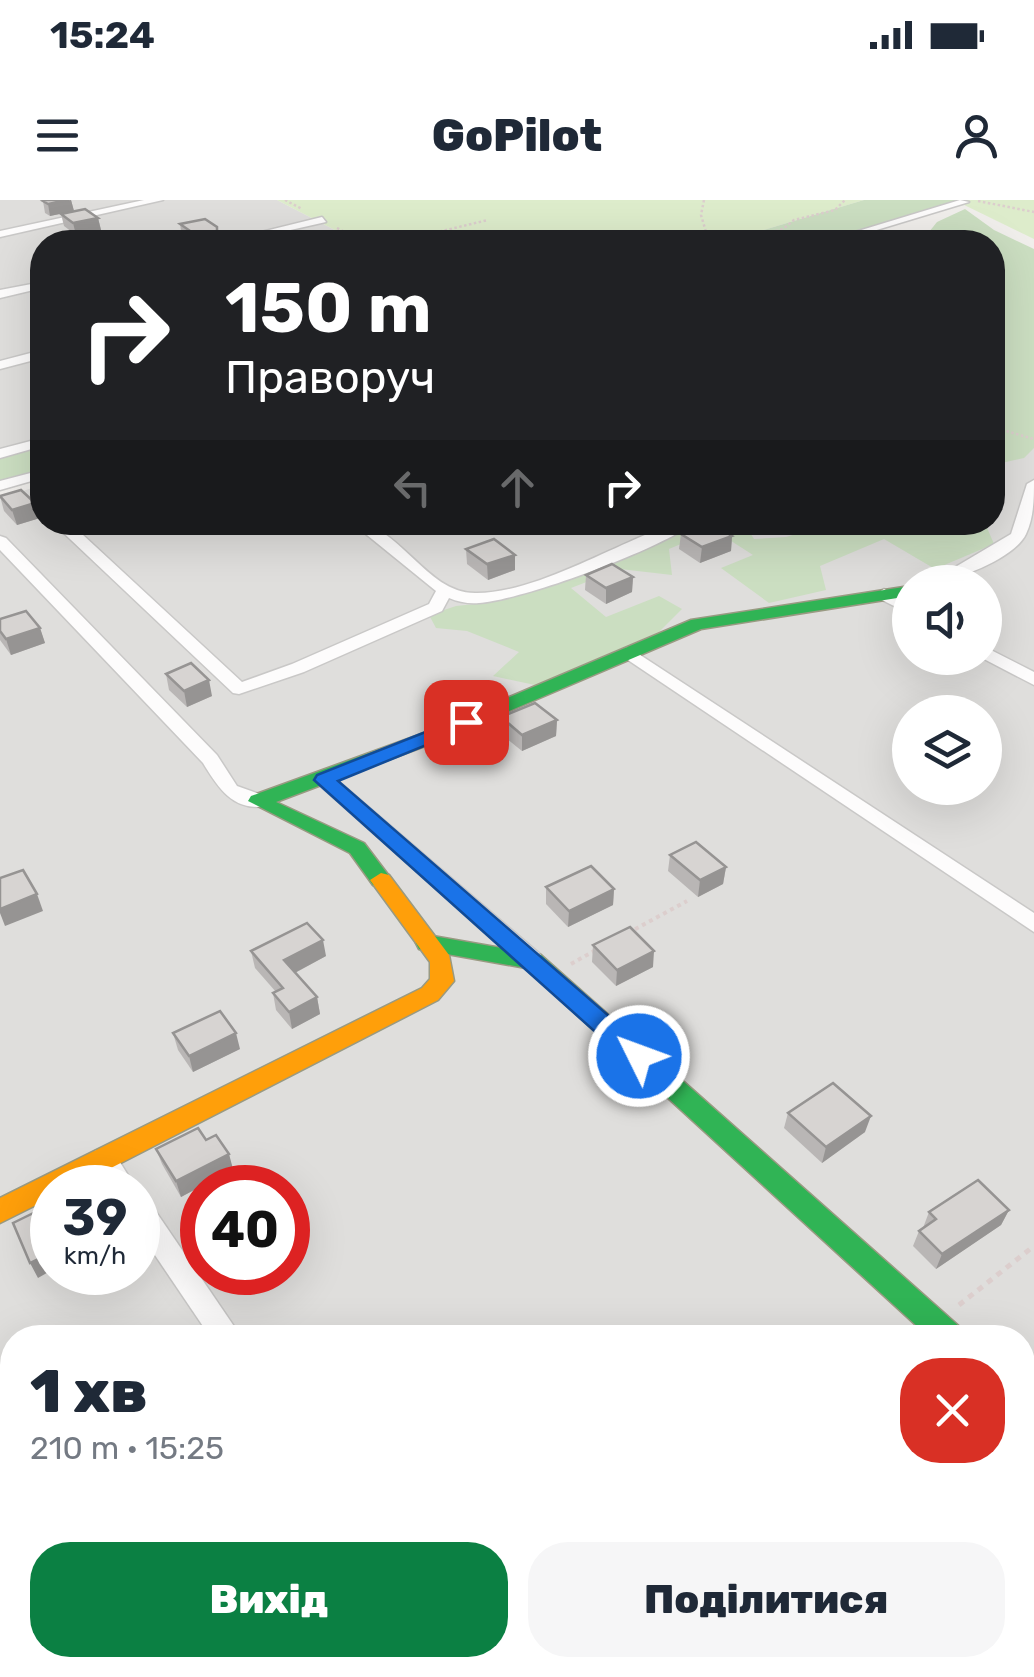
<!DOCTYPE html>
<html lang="uk">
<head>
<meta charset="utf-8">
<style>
  :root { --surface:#fff; --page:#f6f6f7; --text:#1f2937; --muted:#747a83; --accent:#0b8043 }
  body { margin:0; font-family:Rubik,sans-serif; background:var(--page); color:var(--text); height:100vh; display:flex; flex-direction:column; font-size:38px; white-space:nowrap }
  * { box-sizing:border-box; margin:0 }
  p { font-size:32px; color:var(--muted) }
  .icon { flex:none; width:55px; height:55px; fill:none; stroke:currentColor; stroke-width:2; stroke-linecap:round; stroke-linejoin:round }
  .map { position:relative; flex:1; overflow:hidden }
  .panel { position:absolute; left:0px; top:1125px; width:1035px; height:352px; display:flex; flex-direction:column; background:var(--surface); border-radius:40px 40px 0 0; box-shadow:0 10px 40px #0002 }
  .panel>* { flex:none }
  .banner { position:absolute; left:30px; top:30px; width:975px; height:305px; border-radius:40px; box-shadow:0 10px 40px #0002; background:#202124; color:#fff; overflow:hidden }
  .buttons { position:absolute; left:892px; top:365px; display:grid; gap:20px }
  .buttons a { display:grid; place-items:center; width:110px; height:110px; border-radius:50%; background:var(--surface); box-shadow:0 10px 40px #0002; font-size:50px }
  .speed { position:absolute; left:30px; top:965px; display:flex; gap:20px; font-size:50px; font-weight:700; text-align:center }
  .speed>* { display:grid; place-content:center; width:130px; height:130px; border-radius:50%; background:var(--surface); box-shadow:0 10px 40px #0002; line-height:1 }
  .speed small { font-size:25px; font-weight:400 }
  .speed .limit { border:15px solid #d22; background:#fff; color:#111 }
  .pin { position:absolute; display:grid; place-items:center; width:85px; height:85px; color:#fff; margin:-42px; border-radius:20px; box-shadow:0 5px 15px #0006 }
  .me { position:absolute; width:110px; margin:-55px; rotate:312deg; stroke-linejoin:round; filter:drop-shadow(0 0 8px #0008) }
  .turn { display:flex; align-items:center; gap:35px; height:210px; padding:0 30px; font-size:45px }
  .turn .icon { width:130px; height:130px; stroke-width:2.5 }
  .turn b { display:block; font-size:70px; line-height:85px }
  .lanes { display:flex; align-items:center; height:95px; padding:0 30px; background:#0003; justify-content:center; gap:50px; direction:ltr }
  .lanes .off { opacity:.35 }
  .round { display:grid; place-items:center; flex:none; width:105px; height:105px; border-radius:40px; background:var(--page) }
  .overview { display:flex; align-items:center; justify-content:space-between; height:170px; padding:0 30px }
  h1 { font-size:60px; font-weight:800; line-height:75px }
  .cta { display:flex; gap:20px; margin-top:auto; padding:20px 30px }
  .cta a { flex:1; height:115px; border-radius:40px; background:var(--accent); color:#fff; font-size:40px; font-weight:800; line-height:115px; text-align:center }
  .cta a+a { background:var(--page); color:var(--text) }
  .status { display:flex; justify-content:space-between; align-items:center; height:70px; padding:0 50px; background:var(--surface); direction:ltr }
  .status svg { height:28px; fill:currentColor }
  header { display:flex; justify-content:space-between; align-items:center; height:130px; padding:0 30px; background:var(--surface); font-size:45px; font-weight:800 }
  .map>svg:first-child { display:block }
</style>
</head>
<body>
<div class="status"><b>15:24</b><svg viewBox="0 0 49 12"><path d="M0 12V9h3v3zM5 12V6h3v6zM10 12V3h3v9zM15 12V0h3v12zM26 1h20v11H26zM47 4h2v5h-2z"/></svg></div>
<header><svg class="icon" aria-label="menu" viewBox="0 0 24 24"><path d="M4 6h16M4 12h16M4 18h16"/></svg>GoPilot<svg class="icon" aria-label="person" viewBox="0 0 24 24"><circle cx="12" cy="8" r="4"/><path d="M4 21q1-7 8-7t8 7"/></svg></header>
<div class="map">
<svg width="1034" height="1477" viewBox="0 0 1034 1477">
  <rect width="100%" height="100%" fill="#f0eeeb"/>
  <!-- residential -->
  <g fill="#dfdedc" fill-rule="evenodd">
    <polygon points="0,0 277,0 358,42 42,42 42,238 0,250"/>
    <path d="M 993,108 L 1034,190 L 1034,1477 L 0,1477 L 0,298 L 42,285 L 42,322 L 992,322 ZM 910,382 L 985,382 L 985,458 L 910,458 ZM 910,512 L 985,512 L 985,588 L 910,588 ZM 52,988 L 138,988 L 138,1072 L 52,1072 ZM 202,988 L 288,988 L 288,1072 L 202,1072 ZM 12,1138 L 1022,1138 L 1022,1465 L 12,1465 Z"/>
  </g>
  <!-- grass -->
  <g fill="#ddeccb">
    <polygon points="277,0 864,0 723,42 358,42"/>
    <polygon points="954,0 1034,0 1034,39"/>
  </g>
  <!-- forest -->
  <g fill="#cbdec1">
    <polygon points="864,0 964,0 816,42 723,42"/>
    <polygon points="965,9 994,30 1034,49 1034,248 1024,258 993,265 992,42 921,42 937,22"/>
    <polygon points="42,238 42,276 0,290 0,250"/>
    <polygon points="703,323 744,323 754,339 786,337 816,328 811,323 985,323 994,344 935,369 884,339 820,366 826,390 769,403 721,368 753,355 714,330 669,349 672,375 620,369 571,388 606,417 659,396 682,409 659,432 535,485 493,476 519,452 467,431 436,428 429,415 456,406 493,402"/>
  </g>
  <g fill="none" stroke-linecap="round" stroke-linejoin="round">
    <!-- street casing -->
    <g stroke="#c9c8c7" stroke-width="3">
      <g id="street">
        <polygon points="144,0 163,0 0,37 0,31"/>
        <polygon points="960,0 969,2 837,42 822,42"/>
        <polygon points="322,17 326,22 238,42 221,42"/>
        <polygon points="42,82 42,88 0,98 0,90"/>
        <polygon points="42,150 42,158 0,169 0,161"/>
        <polygon points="42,238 42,246 0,258 0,249"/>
        <polygon points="42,270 42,278 0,290 0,281"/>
        <path d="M 1034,280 C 1034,298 1034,317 1026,334 C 1015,358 955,382 930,382 L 1011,334 L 1027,284 Z"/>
        <polygon points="42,287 42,313 28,302 37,289"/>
        <path d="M 52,322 L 69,322 L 242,482 L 292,464 L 429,404 L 436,391 L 351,322 C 399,322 425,393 475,393 C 522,394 586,361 629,342 C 652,332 670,322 695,322 C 661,349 523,400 479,403 C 469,404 458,402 449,398 L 442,411 L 304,472 L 239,494 L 233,493 Z"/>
        <path d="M 0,336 L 6,338 L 217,555 L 237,586 L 265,596 L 268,601 L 265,606 C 233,612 217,586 203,563 L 0,350 Z"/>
        <polygon points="884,389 910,402 910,414 878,398 876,394"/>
        <polygon points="628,447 1034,713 1034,732 622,456 619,452"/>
        <polygon points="985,447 1034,472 1034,485 982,458 985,458"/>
        <polygon points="324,573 331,575 541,755 544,761 541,767 525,767 317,583 314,579 317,575"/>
        <polygon points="104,948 113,951 136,988 108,988 91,959 95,951"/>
        <polygon points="138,996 148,1000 242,1138 211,1138 138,1030"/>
        <polygon points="1022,1189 1034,1194 1034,1229 1022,1224"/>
        <polygon points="456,1465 494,1465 499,1477 461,1477"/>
      </g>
    </g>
    <!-- fast casing -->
    <g stroke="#999a82" stroke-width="3">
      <g id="fast">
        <polygon points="910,386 910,396 701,429 441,540 276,602 364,643 392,680 389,685 373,685 350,653 248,601 251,596 427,532 691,420"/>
        <polygon points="427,735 541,755 961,1128 965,1138 930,1138 526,768 419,749 416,743 419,737"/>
      </g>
    </g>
    <!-- slow casing -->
    <g stroke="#999a82" stroke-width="3">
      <polygon id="slow" points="381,673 389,675 449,755 454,781 438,800 72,988 52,988 52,997 0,1023 0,998 422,788 430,779 430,762 370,680"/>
    </g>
    <!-- path-far2 -->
    <g stroke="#dccecd" stroke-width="2.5" stroke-dasharray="2.5 2.5" stroke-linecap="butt">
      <polyline points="285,0 302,9"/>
      <polyline points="704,0 701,15 709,42"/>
      <polyline points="978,1 1034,12"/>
      <polyline points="337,28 363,42"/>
      <polyline points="396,42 488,20"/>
      <polyline points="737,42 783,29 794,20 835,10 845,0"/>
      <polyline points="992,227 1034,239"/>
    </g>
    <!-- path-far1 -->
    <g stroke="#dccecd" stroke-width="4" stroke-dasharray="4 4" stroke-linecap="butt">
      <polyline points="628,733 687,701"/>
      <polyline points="571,764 594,751"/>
    </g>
    <!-- path -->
    <polyline stroke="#dccecd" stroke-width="5" stroke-dasharray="6 6" stroke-linecap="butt" points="959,1105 1034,1046"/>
    <!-- street -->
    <use href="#street" fill="#fdfcfc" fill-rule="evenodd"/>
    <!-- fast -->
    <use href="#fast" fill="#30b455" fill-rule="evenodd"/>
    <!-- slow -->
    <use href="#slow" fill="#ff9f0a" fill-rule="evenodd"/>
  </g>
  <!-- wall -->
  <g fill="#b9b6b5">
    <polygon points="71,0 74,11 50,16 45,13 43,1"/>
    <polygon points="61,14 98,18 101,30 76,35 64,26"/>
    <polygon points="180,24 217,27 218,33 242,42 190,42 182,37"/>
    <polygon points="0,296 35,303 40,318 17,325 4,311"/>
    <polygon points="681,334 732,336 731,351 700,363 679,349"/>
    <polygon points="466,349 515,355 515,370 488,380 467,364"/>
    <polygon points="586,375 633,377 632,392 606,404 585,390"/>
    <polygon points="0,419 40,428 45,443 11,455 0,440"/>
    <polygon points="166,474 212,496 187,507 169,490"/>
    <polygon points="501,517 557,520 556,536 522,551 501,534"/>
    <polygon points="670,655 726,667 723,684 698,697 668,671"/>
    <polygon points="546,687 614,689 613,705 568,727 546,704"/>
    <polygon points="593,745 653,767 616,786 592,762"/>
    <polygon points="251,751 326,756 295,773 317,797 320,814 292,829 276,810 273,793 276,792 255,768"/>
    <polygon points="173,833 240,849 193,872 178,850"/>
    <polygon points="788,913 865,932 822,963 784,928"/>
    <polygon points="206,940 233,969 181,997 162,964 156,949"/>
    <polygon points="1009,1010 1001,1025 936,1069 913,1046 919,1031 923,1028 929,1012"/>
  </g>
  <!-- shaded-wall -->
  <g fill="#969493">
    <polygon points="71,0 74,11 50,16 48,4"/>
    <polygon points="98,18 101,30 76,35 73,23"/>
    <polygon points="35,303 40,318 17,325 12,310"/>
    <polygon points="732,336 731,351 700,363 702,347"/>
    <polygon points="515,355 515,370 488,380 487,364"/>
    <polygon points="633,377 632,392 606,404 606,388"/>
    <polygon points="40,428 45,443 11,455 6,439"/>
    <polygon points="209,480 212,496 187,507 184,491"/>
    <polygon points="557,520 556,536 522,551 522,535"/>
    <polygon points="726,667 723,684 698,697 700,680"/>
    <polygon points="614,689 613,705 568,727 569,711"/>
    <polygon points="37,694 43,711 5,726 0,713 0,709"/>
    <polygon points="323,740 326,756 287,777 284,760"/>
    <polygon points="654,751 653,767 616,786 617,770"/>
    <polygon points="317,797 320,814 292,829 289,812"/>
    <polygon points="236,833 240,849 193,872 189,856"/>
    <polygon points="871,916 865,932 822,963 826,947"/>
    <polygon points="229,954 233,969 181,997 176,981"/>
    <polygon points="1009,1010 1001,1025 936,1069 942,1054"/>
    <polygon points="52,1052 52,1070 38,1078 30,1063"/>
    <polygon points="286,1465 306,1465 289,1477 277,1477 275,1473"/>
  </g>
  <!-- building -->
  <g fill="#d7d4d2" stroke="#969493" stroke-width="2.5">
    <polygon points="47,0 69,0 48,4 43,1"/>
    <polygon points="85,9 98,18 73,23 61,14"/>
    <polygon points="205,19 217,27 217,33 228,33 242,42 206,42 180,24"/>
    <polygon points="21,290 35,303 12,310 0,296"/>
    <polygon points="711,323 732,336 702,347 681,334"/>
    <polygon points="494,339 515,355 487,364 466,349"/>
    <polygon points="612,364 633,377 606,388 586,375"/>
    <polygon points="26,411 40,428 6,439 0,431 0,419"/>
    <polygon points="191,463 209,480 184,491 166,474"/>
    <polygon points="535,503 557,520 522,535 501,517"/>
    <polygon points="696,642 726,667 700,680 670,655"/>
    <polygon points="591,666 614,689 569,711 546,687"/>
    <polygon points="23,670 37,694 0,709 0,678"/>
    <polygon points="307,723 323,740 284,760 317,797 289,812 273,793 283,788 251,751"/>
    <polygon points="630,727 654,751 617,770 593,745"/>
    <polygon points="220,811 236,833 189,856 173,833"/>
    <polygon points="833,883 871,916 826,947 788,913"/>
    <polygon points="198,928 206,940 216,935 229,954 176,981 156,949"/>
    <polygon points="978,980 1009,1010 942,1054 919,1031 936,1019 929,1012"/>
    <polygon points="52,1004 52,1052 30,1063 13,1023"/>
    <polygon points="271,1465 286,1465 275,1473"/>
  </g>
  <!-- route -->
  <polygon fill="#1a73e8" stroke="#114b97" stroke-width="2.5" points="466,516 476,522 473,526 338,581 647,849 651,856 647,863 630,863 314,580 317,575"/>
</svg>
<div class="buttons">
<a><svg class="icon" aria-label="sound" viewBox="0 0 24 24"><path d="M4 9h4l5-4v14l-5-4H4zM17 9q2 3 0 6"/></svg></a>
<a><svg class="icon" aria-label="layers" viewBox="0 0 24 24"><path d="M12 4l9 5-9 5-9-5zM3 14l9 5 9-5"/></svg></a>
</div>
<div class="speed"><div>39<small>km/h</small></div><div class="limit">40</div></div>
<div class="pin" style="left:466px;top:522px;background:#d93025"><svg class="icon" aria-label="arrive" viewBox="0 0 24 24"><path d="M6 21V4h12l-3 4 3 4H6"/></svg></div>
<svg class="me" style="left:639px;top:856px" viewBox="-20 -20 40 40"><circle r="17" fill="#1a73e8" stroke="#fff" stroke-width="3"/><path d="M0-11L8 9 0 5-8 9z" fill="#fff"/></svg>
<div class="banner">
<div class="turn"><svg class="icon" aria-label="right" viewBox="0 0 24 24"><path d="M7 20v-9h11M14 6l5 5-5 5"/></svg><div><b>150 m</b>Праворуч</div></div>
<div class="lanes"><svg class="icon off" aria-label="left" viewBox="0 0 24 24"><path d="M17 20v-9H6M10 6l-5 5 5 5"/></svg><svg class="icon off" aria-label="ahead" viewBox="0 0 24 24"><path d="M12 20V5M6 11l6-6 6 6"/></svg><svg class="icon" aria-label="right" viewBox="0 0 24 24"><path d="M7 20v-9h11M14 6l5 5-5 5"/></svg></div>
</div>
<section class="panel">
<div class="overview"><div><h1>1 хв</h1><p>210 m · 15:25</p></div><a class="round" style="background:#d93025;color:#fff"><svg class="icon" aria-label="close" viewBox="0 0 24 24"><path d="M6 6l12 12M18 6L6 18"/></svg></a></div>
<div class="cta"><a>Вихід</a><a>Поділитися</a></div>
</section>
</div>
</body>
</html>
